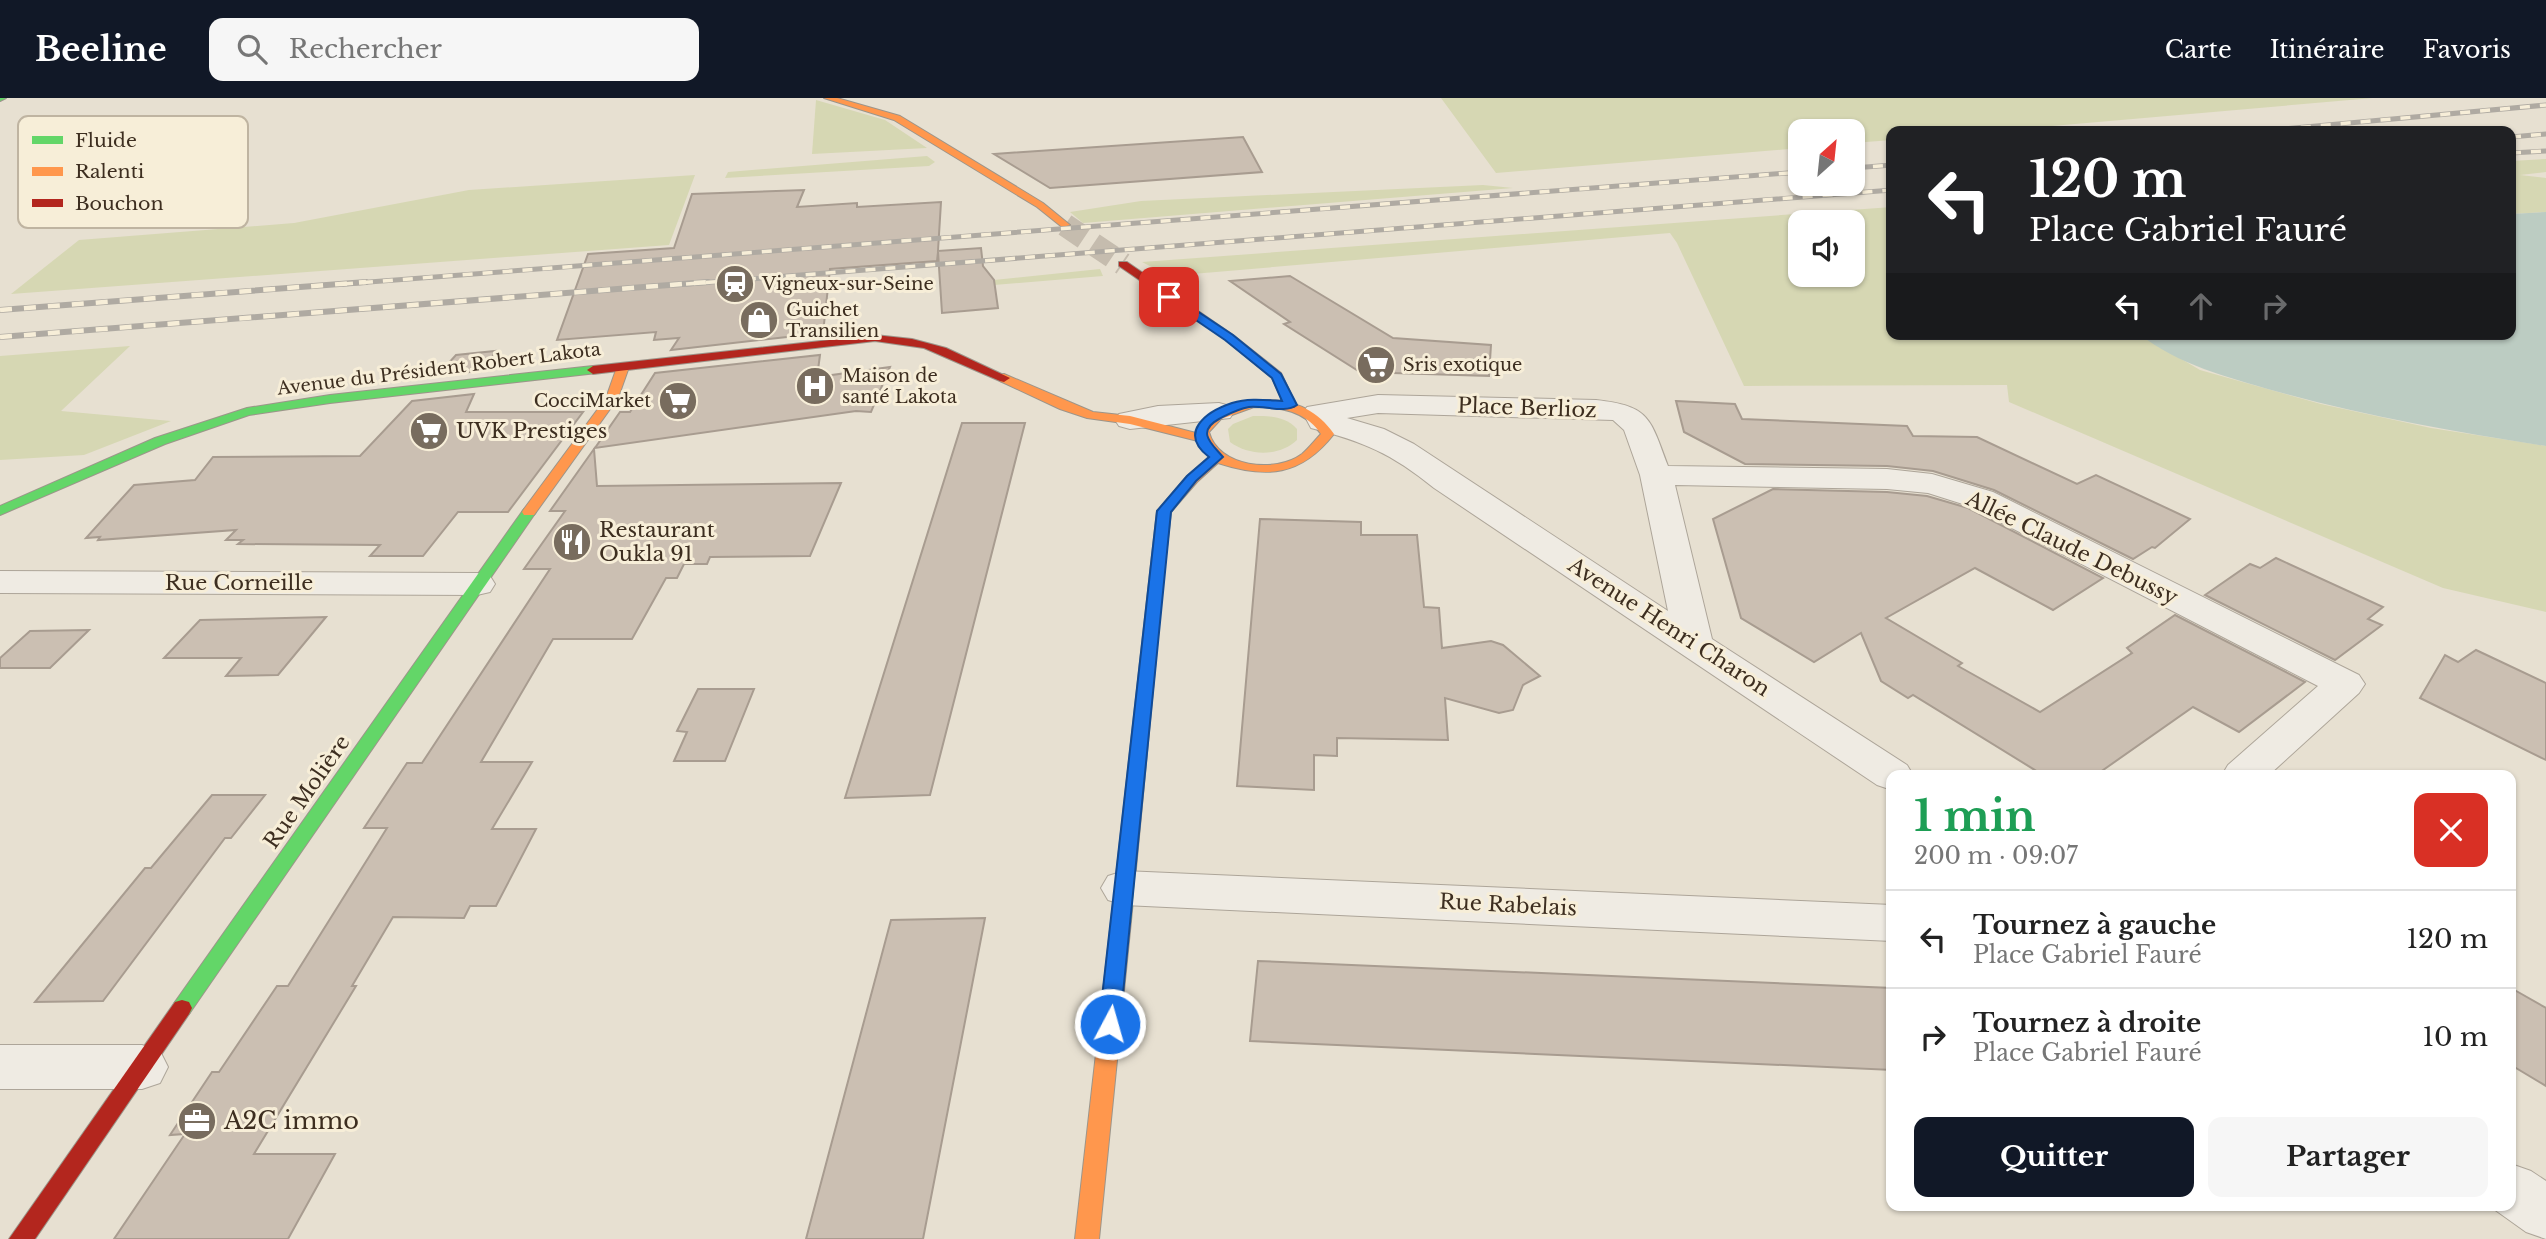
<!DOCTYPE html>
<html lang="fr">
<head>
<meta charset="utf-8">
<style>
  :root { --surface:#fff; --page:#f6f6f6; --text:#222; --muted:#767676; --line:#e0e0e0; --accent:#111827 }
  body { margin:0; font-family:"Libre Baskerville",serif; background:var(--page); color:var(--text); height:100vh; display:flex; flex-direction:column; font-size:26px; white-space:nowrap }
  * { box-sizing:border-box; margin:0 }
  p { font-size:23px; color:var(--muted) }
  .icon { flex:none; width:38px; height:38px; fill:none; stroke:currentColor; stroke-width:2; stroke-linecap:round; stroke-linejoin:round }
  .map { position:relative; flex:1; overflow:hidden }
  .side { position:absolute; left:1886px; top:672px; width:630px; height:441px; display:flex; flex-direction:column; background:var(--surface); border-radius:14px; box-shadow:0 2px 5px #0004 }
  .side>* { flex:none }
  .top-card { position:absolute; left:1886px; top:28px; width:630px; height:214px; border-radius:14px; box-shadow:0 2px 5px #0004; background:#202124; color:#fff; overflow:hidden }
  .needle { width:46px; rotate:27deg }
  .controls { position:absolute; left:1788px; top:21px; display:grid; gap:14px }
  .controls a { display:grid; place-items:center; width:77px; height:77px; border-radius:14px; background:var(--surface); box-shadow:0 2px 5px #0004; font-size:35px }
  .pin { position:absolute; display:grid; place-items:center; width:60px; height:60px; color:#fff; margin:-30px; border-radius:14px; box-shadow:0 4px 10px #0006 }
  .me { position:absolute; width:77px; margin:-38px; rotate:6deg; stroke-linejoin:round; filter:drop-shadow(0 0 5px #0008) }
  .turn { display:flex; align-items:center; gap:24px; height:147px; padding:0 28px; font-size:32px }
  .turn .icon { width:91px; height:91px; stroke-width:2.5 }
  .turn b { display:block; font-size:49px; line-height:60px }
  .lanes { display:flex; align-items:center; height:66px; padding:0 28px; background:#0003; justify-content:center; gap:35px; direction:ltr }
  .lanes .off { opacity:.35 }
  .round { display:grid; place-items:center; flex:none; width:74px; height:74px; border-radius:14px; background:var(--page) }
  .summary { display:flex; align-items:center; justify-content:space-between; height:119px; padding:0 28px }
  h1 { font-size:42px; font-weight:700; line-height:52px; color:#1e9e55 }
  .button { display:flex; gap:14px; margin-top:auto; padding:14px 28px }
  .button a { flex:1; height:80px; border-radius:14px; background:var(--accent); color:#fff; font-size:28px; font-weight:700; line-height:80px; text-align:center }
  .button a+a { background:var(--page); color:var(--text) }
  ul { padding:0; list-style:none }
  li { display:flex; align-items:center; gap:21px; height:98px; padding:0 28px; border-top:2px solid var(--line) }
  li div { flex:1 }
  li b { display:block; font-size:26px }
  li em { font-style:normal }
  header { display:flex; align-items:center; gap:42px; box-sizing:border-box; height:98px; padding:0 35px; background:var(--accent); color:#fff }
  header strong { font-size:33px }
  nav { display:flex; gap:38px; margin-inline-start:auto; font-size:24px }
  .search { width:490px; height:63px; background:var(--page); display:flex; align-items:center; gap:18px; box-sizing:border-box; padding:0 24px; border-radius:14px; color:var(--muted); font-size:26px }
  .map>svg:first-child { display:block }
</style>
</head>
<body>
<header>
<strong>Beeline</strong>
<div class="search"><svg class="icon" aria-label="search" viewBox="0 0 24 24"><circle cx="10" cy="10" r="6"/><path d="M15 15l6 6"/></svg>Rechercher</div>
<nav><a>Carte</a><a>Itinéraire</a><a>Favoris</a></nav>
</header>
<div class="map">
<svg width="2546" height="1141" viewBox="0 0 2546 1141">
  <rect width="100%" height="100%" fill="#e7e0d1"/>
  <!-- green -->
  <g fill="#d6d7b3" fill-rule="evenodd">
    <polygon points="1441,0 2373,0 1995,33 1892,33 1892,42 1853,45 1853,33 1801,33 1801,50 1496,75"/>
    <polygon points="816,2 885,22 927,50 812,56"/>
    <polygon points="927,58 935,64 929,68 725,80 728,74"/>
    <polygon points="2546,61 2546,74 2520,77 2546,80 2546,114 2511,116 2511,63"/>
    <polygon points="695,77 669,147 11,196 79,142 294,125 469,92"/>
    <polygon points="1483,87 1513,90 1083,125 1070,114 1141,103"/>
    <path d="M 1892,109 L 1892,236 L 2139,236 L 2200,272 L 2321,306 L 2431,330 L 2546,348 L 2546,514 L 2443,490 L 2009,304 L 2007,287 L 1744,288 L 1677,145 L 1670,135 L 1169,178 L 1142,164 ZM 1801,124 L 1853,124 L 1853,177 L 1801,177 Z"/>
    <polygon points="1100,171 1103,178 994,187 994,182"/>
    <polygon points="130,248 61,313 171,323 84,357 0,362 0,258"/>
    <path d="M 1253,318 C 1269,318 1285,318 1297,331 L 1297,342 C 1279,359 1249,358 1230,344 L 1228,331 L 1233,326 Z"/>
  </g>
  <!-- water -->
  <path fill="#bcccc2" d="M 2546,114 L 2546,348 C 2455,334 2364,318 2275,293 C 2227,279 2179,267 2139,236 L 2511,236 L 2511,116 Z"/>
  <!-- building -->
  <g fill="#cbbfb2" stroke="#a89c90" stroke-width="2">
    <polygon points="1243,39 1262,74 1050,90 994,56"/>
    <polygon points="804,92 797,109 857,105 857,109 941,104 938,153 981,150 983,168 994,182 998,210 942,215 938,154 937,163 830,171 823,235 671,252 679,240 654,242 656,234 557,242 588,156 674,150 692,96"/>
    <polygon points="1290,178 1393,240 1491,247 1489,278 1360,274 1284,226 1290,224 1230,183"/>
    <polygon points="495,253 486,272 437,278 456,257"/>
    <polygon points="820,257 817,279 890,269 871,314 856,313 595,350 620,314 630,314 655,275"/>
    <polygon points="474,296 466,314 583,314 508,414 458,414 423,458 370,458 380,447 238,446 243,442 226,442 236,432 98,442 100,439 86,440 134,387 195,382 213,359 360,358 412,303"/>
    <polygon points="1676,303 1735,306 1742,321 1907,328 1913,338 1977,339 2077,386 2096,377 2190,421 2155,450 2152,449 2133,461 1994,392 1933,373 1887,368 1745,366 1684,334"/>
    <polygon points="962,325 1025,325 930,697 845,700"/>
    <polygon points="594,351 597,388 841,385 810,458 710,459 707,466 684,466 677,480 666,480 632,541 553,541 481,664 532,664 492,731 536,731 496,808 470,808 464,820 393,819 352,888 356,888 254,1056 335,1056 288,1141 114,1141 185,1036 170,1037 212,974 219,974 277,888 288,888 387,730 364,730 407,665 422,665 550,471 524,471 565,413 550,413"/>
    <polygon points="1773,391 1887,394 1927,398 1968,410 2103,480 2053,512 1975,470 1886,520 1962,565 1958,568 2040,614 2132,555 2127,550 2175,517 2305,584 2239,634 2193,609 2096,677 2043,677 1913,597 1908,600 1881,583 1861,535 1814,564 1741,520 1713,421"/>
    <polygon points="1260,421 1361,424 1361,437 1417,437 1424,509 1439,510 1442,550 1491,543 1503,547 1540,578 1523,587 1513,612 1499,615 1445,600 1448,642 1337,640 1337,658 1314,657 1314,692 1237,688"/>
    <polygon points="2276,460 2383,509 2368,521 2382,527 2335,562 2205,497 2250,466 2260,470"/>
    <polygon points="326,519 278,577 226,578 241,560 164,560 200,522"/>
    <polygon points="89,532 50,570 0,570 0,560 30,533"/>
    <polygon points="2476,552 2546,585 2546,662 2420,600 2445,557 2458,564"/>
    <polygon points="698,591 754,591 725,663 674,663 687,634 677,633"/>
    <polygon points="212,697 265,697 231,740 225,740 103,903 35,904 145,770 151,770"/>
    <polygon points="985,820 923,1141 806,1141 891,822"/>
    <polygon points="1258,863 1892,890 1892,972 1250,943"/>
    <polygon points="2511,890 2546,910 2546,988 2511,967"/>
  </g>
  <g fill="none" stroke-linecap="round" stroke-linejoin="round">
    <!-- secondary-tunnel -->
    <polyline stroke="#c5bcae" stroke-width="23" stroke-dasharray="23 11" stroke-linecap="butt" points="1065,127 1123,166"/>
    <!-- street casing -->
    <g stroke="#ada599" stroke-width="2">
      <g id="street">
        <path d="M 1378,297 L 1596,302 C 1650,308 1650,320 1668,368 L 1887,371 L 1932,376 L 1993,394 L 2359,577 L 2365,586 L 2359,595 L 2269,677 L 2222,677 L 2228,667 L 2318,588 L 1969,408 L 1928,395 L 1887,391 L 1675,387 L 1712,541 L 1907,667 L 1913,677 L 1892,677 L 1892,692 L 1877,687 L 1434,390 C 1391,355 1364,344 1311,330 L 1303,315 L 1307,309 ZM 1378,315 L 1613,322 L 1624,332 L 1640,377 L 1668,513 L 1414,346 L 1384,331 L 1347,320 Z"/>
        <polygon points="1219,305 1230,308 1234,314 1230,320 1130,331 1119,328 1115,322 1119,316 1158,308"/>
        <polygon points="0,473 477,475 490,478 495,486 490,494 477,497 0,495"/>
        <polygon points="1124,773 1892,807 1892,843 1124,807 1108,802 1101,790 1108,778"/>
        <polygon points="0,947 142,947 160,953 168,969 160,985 142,991 0,991"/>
        <polygon points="2511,1066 2531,1073 2546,1083 2546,1141 2526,1134 2491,1109 2511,1108"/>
      </g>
    </g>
    <!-- fast casing -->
    <g stroke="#9c958a" stroke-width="2">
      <g id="fast">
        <polygon points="0,0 6,0 0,3"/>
        <polygon points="593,268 599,272 597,275 330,305 249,317 165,346 0,417 0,408 155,340 247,310 330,297"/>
        <polygon points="529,410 536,414 189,916 182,918 175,916 172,910 175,904 524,411"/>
        <polygon points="1157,471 1164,475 1131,823 1128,828 1121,830 1114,828 1111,823 1150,475"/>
      </g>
    </g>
    <!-- slow casing -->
    <g stroke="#9c958a" stroke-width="2">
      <g id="slow">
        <polygon points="824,0 837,0 900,18 1043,105 1070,127 1062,129 1037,109 894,22"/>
        <polygon points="623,265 629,269 618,300 534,417 524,417 522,414 524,411 606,300 617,269"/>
        <path d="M 1004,276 L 1093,314 L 1130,318 L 1196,335 C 1203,320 1215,314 1230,309 C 1269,295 1310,301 1334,336 C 1301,378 1267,381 1218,365 L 1197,384 L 1171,414 L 1164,475 L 1157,479 L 1150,475 L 1157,413 L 1187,378 L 1210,358 L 1202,352 L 1198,343 L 1130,326 L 1087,320 L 1060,311 L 1000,283 L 1000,277 ZM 1254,309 C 1281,309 1305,313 1321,336 C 1315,342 1309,350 1302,356 C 1275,376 1218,369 1209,334 L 1221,321 Z"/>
        <polygon points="1121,816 1128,818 1131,823 1099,1141 1075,1141 1111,823 1114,818"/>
      </g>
    </g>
    <!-- jam casing -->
    <g stroke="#9c958a" stroke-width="2">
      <g id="jam">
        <polygon points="1119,164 1127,164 1233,237 1281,275 1296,307 1294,310 1286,310 1272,280 1225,241 1119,168"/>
        <polygon points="875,237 912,241 946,250 1010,280 1004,284 1000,283 924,250 875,243 593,276 587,272 593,268"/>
        <polygon points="182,902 189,904 192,910 189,916 35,1141 9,1141 175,904"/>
      </g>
    </g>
    <!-- street -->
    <use href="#street" fill="#efebe3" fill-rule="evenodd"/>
    <!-- fast -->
    <use href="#fast" fill="#63d668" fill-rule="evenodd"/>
    <!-- slow -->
    <use href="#slow" fill="#ff974d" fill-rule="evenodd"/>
    <!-- jam -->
    <use href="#jam" fill="#b3261e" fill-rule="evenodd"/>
    <!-- rail-far1 casing -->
    <g stroke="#afaaa2" stroke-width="5">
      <g id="rail-far1">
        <polyline points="2261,33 2546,7"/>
        <polyline points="2511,39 2546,36"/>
        <polyline points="2511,55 2546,53"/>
        <polyline points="1853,70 1892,67"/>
        <polyline points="343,186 1801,74"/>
        <polyline points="686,186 1892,92"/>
      </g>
    </g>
    <!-- rail casing -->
    <g stroke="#afaaa2" stroke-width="6">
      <g id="rail">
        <polyline points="0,212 366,184"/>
        <polyline points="0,239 708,184"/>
      </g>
    </g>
    <!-- rail-far1 -->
    <use href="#rail-far1" stroke="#f7eed8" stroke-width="3.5" stroke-dasharray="10" stroke-linecap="butt"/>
    <!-- rail -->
    <use href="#rail" stroke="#f7eed8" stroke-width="4.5" stroke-dasharray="12" stroke-linecap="butt"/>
  </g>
  <!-- route -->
  <path fill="#1a73e8" stroke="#114b97" stroke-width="2" d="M 1165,197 L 1173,197 L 1233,237 L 1281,276 L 1297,307 C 1285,316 1263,307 1249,309 C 1237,311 1229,316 1219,321 C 1195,334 1213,347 1223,359 L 1196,383 L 1171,414 L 1120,926 L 1117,932 L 1110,934 L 1102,932 L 1099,926 L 1157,413 L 1187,378 L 1209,359 C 1178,335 1205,314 1232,305 C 1248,300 1265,302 1282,303 L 1272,280 L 1225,242 L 1165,201 Z"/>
  <!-- icons -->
  <defs>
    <g id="station-disc" transform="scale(2.0125)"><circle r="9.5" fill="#786c5e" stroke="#f7eed8"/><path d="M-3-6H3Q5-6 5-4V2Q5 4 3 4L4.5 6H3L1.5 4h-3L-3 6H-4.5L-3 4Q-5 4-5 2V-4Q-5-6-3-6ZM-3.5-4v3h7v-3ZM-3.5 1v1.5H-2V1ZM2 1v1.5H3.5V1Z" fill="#fff"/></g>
    <g id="shop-disc" transform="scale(2.0125)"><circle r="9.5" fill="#786c5e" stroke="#f7eed8"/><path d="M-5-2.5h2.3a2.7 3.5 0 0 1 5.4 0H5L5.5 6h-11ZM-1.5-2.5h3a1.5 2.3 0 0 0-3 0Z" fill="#fff"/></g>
    <g id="supermarket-disc" transform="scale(2.0125)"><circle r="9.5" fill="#786c5e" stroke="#f7eed8"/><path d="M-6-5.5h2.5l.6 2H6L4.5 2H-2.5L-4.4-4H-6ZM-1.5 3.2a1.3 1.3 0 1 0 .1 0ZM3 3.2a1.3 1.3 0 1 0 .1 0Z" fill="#fff"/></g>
    <g id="hospital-disc" transform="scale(2.0125)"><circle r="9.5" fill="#786c5e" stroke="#f7eed8"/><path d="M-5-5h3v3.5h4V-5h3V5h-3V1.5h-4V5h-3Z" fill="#fff"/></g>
    <g id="restaurant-disc" transform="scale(2.0125)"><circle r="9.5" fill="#786c5e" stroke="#f7eed8"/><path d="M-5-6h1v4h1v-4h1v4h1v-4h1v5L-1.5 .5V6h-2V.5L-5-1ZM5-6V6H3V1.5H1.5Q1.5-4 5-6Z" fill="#fff"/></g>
    <g id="office-disc" transform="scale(2.0125)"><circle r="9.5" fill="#786c5e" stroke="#f7eed8"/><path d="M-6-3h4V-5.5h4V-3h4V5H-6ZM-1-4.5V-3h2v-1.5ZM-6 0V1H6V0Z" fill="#fff"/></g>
  </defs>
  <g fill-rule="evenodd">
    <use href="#station-disc" x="735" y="186"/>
    <use href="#shop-disc" x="759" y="222"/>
    <use href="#supermarket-disc" x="1376" y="267"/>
    <use href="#hospital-disc" x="815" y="288"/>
    <use href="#supermarket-disc" x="678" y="303"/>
    <use href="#supermarket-disc" x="429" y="333"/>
    <use href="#restaurant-disc" x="572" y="444"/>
    <use href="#office-disc" x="197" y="1023"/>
  </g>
  <g text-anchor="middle" stroke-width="6" stroke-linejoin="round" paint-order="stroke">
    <!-- far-poi labels -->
    <g font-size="18" fill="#3d2e20" stroke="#f7eed8" text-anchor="start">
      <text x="762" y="192">Vigneux-sur-Seine</text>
      <text x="786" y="218">Guichet<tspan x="786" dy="21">Transilien</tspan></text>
      <text x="1403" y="273">Sris exotique</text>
      <text x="842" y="284">Maison de<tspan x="842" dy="21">santé Lakota</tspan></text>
      <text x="651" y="309" text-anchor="end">CocciMarket</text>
    </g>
    <!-- far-street labels -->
    <g font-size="18" fill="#3d2e20" stroke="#f7eed8">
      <text transform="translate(439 271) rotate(-7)" y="6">Avenue du Président Robert Lakota</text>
    </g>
    <!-- street labels -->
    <g font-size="21" fill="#3d2e20" stroke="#f7eed8">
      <text transform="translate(1527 310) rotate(2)" y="7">Place Berlioz</text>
      <text transform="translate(2072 450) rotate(26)" y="7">Allée Claude Debussy</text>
      <text x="239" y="492">Rue Corneille</text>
      <text transform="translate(1669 529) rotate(33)" y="7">Avenue Henri Charon</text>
      <text transform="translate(307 694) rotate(-55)" y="7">Rue Molière</text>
      <text transform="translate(1508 807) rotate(3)" y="7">Rue Rabelais</text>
    </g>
    <!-- poi labels -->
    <g font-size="21" fill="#3d2e20" stroke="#f7eed8" text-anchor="start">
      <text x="456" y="340">UVK Prestiges</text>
      <text x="599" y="439">Restaurant<tspan x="599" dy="24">Oukla 91</tspan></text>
    </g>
    <!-- near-poi labels -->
    <g font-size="24" fill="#3d2e20" stroke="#f7eed8" text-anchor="start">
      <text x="224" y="1031">A2C immo</text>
    </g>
  </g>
  <!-- legend -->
  <rect x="18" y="18" width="230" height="112" rx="10" fill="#f7eed8" stroke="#bfb4a1" stroke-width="2"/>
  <rect x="32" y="38" width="31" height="8" fill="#63d668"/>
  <rect x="32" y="69" width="31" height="9" fill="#ff974d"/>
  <rect x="32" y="101" width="31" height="8" fill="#b3261e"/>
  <g font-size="19" fill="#3d2e20">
    <text x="75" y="49">Fluide</text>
    <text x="75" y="80">Ralenti</text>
    <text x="75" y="112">Bouchon</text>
  </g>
</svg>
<div class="controls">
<a><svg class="needle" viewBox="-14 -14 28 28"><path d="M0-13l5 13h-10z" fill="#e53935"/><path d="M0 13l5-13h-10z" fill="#767676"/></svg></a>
<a><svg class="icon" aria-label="sound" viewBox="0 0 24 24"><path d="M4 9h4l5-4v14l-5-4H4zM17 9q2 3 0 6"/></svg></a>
</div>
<div class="pin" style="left:1169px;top:199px;background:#d93025"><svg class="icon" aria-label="arrive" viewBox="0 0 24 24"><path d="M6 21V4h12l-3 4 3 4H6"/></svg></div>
<svg class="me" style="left:1110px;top:926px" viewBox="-20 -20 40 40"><circle r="17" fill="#1a73e8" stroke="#fff" stroke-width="3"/><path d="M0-11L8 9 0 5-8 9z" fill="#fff"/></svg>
<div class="top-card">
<div class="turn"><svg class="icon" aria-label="left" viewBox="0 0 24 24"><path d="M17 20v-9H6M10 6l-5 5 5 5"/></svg><div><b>120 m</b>Place Gabriel Fauré</div></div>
<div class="lanes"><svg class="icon" aria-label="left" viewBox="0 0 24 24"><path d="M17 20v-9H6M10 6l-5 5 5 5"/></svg><svg class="icon off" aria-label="ahead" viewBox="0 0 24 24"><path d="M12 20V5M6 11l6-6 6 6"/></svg><svg class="icon off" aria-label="right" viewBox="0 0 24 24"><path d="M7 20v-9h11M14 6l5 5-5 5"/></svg></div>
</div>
<section class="side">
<div class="summary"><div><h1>1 min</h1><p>200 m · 09:07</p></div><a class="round" style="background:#d93025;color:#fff"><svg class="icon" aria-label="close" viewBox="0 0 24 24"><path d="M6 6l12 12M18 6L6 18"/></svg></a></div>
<ul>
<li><svg class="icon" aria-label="left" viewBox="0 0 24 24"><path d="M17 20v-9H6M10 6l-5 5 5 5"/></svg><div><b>Tournez à gauche</b><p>Place Gabriel Fauré</p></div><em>120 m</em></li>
<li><svg class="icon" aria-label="right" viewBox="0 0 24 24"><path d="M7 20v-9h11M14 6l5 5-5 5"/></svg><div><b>Tournez à droite</b><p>Place Gabriel Fauré</p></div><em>10 m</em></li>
</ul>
<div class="button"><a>Quitter</a><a>Partager</a></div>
</section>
</div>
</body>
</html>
